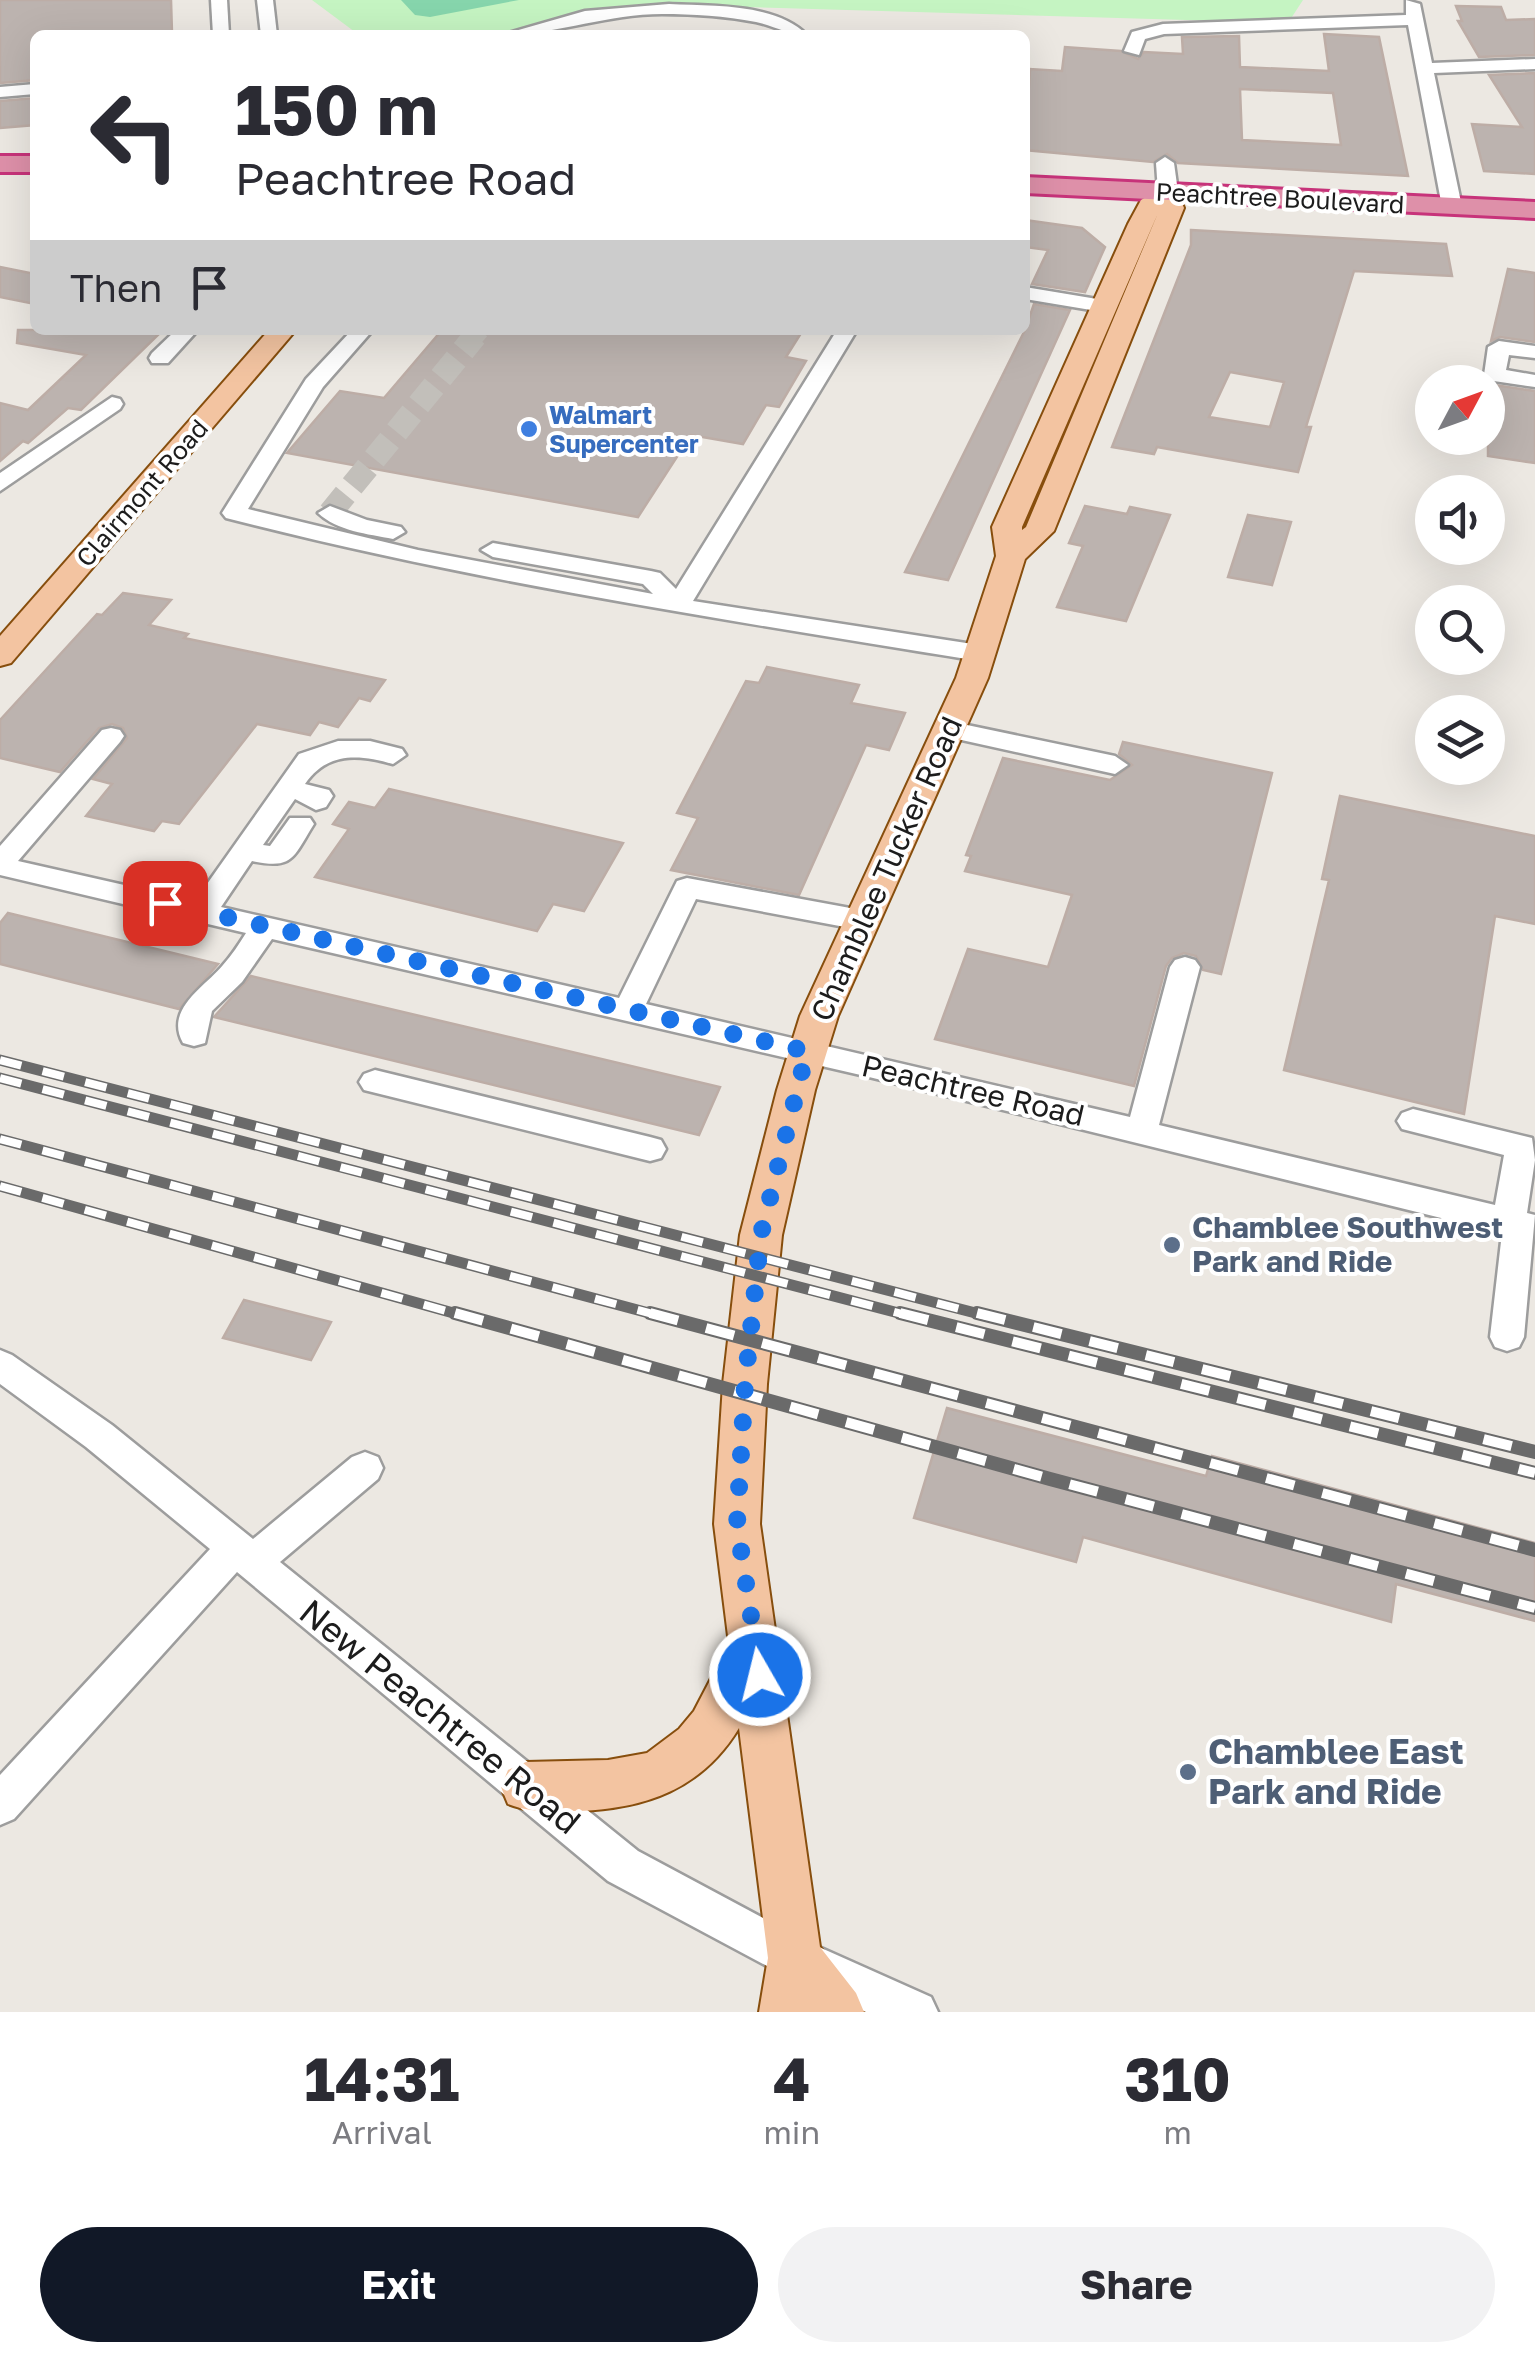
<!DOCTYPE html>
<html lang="en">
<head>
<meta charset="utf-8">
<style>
  :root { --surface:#fff; --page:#f2f2f3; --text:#2b2b33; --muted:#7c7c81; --accent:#111827 }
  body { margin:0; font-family:"Golos Text",sans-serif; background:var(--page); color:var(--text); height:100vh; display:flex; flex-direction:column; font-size:38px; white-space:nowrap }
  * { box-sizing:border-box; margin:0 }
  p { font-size:32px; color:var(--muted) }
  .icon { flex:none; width:55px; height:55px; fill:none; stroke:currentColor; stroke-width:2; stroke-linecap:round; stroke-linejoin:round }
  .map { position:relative; height:2012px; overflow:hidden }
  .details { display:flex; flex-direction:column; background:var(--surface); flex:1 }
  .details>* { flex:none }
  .banner { position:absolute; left:30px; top:30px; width:1000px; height:305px; border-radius:15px; box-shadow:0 10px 40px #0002; background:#fff; color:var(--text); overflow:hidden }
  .needle { width:65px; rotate:49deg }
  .tools { position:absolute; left:1415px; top:365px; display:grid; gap:20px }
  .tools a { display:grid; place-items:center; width:90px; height:90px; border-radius:50%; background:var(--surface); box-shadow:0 10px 40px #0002; font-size:50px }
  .pin { position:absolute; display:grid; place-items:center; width:85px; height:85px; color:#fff; margin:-42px; border-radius:20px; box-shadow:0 5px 15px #0006 }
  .me { position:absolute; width:110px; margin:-55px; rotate:352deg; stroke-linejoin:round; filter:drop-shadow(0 0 8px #0008) }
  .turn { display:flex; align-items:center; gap:35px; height:210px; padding:0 40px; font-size:45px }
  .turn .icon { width:130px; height:130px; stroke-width:2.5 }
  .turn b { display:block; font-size:70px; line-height:85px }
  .then { display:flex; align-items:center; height:95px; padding:0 40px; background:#0003; gap:20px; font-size:38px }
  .eta { display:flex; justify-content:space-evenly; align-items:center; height:170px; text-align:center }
  .eta b { font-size:60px; font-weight:700; line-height:70px }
  .button { display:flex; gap:20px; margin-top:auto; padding:20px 40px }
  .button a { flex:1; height:115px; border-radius:60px; background:var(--accent); color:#fff; font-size:40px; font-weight:700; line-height:115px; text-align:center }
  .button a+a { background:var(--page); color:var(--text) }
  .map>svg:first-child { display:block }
</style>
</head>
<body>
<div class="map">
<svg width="1535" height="2012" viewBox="0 0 1535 2012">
  <rect width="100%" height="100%" fill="#ece8e2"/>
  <!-- park -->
  <polygon fill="#c5f4c2" points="312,0 1303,0 1288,23 641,4 486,35 359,35"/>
  <!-- pitch -->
  <polygon fill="#86d5ac" points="401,0 519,0 430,17 415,15"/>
  <!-- building -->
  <g fill="#bcb3af" stroke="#bdada6" stroke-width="2.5" fill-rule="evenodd">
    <polygon points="0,0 171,0 172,33 35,35 35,80 0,83"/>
    <polygon points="1456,6 1501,7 1506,20 1535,19 1535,55 1479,57 1458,21 1462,21"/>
    <path d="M 1324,34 L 1379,37 L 1408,176 L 1178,163 L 1167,154 L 1153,162 L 1025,150 L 1030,69 L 1062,71 L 1065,47 L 1121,51 L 1138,59 L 1144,52 L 1183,54 L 1182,37 L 1239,36 L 1240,67 L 1329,71 ZM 1240,89 L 1333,93 L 1341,145 L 1242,140 Z"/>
    <polygon points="1535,73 1535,174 1484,171 1472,124 1522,127 1489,75"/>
    <polygon points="35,98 35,125 0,128 0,101"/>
    <polygon points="1025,220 1082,228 1105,247 1085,292 1032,284 1048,250 1025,247"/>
    <path d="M 1191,230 L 1446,244 L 1452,276 L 1354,271 L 1306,427 L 1311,427 L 1298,472 L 1157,447 L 1154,454 L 1112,447 L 1191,245 ZM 1230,372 L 1284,382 L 1270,427 L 1209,417 Z"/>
    <polygon points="0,267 35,274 35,304 0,297"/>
    <polygon points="1508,269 1535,273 1535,342 1500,337 1491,341"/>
    <polygon points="1034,304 1070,310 948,580 905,572 1025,330"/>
    <polygon points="18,330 163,330 81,410 68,408 28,443 23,441 0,461 0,403 28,410 86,355 17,343"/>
    <polygon points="442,330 803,330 786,357 806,361 779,407 766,405 743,444 691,435 638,517 287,453 340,391 384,398"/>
    <polygon points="1488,384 1535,391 1535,463 1488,456"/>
    <polygon points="1085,506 1127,514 1130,507 1170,515 1126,621 1057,607 1083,546 1069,543"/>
    <polygon points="1248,515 1291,522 1272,585 1228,577"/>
    <polygon points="123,593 171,600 149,625 188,634 184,638 385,680 370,701 359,698 338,727 319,722 310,735 257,724 179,824 162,821 154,831 86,816 112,784 93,779 127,738 123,728 112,724 99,728 60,772 0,758 0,720 97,614 102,615"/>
    <polygon points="767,667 859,685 851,703 905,713 889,750 866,745 799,895 671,870 698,818 677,813 746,681 759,683"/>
    <polygon points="1123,742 1272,773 1221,974 1203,970 1196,956 1184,953 1172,958 1166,966 1134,1086 935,1039 968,949 1048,967 1072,895 965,871 971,856 966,855 1003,758 1110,780 1132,765 1119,754"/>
    <polygon points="389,789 623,843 584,911 553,904 537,931 315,877 349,829 333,824 349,802 375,808"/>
    <polygon points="1340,796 1535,836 1535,924 1495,916 1464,1114 1284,1070 1329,880 1322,879"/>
    <polygon points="8,913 218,964 179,1009 0,964 0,923"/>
    <polygon points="251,976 720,1087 699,1135 214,1017"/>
    <polygon points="244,1300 331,1322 311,1360 223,1338"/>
    <polygon points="947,1408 1206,1476 1212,1456 1535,1543 1535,1621 1396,1584 1391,1622 1083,1537 1076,1562 914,1518"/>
  </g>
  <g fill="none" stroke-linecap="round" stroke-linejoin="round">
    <!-- minor-tunnel-far1 -->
    <polyline stroke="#c2bfba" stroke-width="19" stroke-dasharray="19 9" stroke-linecap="butt" points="473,338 480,330"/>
    <!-- minor-tunnel -->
    <polyline stroke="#c2bfba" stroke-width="24" stroke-dasharray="24 11" stroke-linecap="butt" points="330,513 475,336"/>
    <!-- minor casing -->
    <g stroke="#9d9d9d" stroke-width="5">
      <g id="minor">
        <polygon points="211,0 227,0 229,35 213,35"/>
        <polygon points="257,0 273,0 277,35 261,35"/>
        <polygon points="1406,0 1420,4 1432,63 1535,59 1535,69 1434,73 1462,207 1452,213 1442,207 1408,25 1164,34 1145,39 1139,55 1124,51 1132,32 1163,24 1406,15"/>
        <path d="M 669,4 C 711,6 776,3 807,35 C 788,35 775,26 756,22 C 725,16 693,14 662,14 C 607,14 555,35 501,35 L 585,11 Z"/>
        <polygon points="35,84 35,94 0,97 0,87"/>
        <polygon points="1165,157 1174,163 1178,192 1168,198 1158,192 1156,163"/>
        <polygon points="1025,287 1103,300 1113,306 1103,312 1025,299"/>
        <polygon points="176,330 198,330 168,363 152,363 149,358 152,353"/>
        <path d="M 352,330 L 373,330 L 323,387 L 248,509 L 418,550 L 653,594 L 643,584 L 493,557 L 481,550 L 493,543 L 651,571 L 660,573 L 676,589 L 837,330 L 857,330 L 693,601 L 979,645 L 992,653 L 979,661 C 726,620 474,582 226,518 L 222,513 L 306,379 Z"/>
        <polygon points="1499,341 1535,346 1535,358 1509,355 1506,370 1535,375 1535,387 1487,380 1484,375 1488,347"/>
        <polygon points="112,397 120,399 123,404 120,409 0,491 0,473"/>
        <path d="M 330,506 L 367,520 L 401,527 L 405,532 L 393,539 C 368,534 337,531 318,513 Z"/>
        <polygon points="948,721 1115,756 1128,765 1115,774 939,735 935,729"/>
        <path d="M 111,728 L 120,730 L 124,736 L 120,742 L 18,861 L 195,901 L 299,754 L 338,741 L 370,741 L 402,749 L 406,755 L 393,764 C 358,754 327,752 305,784 L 329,790 L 333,796 L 326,807 L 316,810 L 295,799 L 263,845 L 270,846 L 290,818 L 310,818 L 314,824 C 293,857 294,870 252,861 L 221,907 L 619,998 L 677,881 L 687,878 L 861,910 L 871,913 L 875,920 L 871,927 L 861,930 L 696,899 L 646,1004 L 1130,1117 L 1170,967 L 1175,960 L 1185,957 L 1195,960 L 1200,967 L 1159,1125 L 1495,1205 L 1504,1155 L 1402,1129 L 1397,1121 L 1402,1113 L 1413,1109 L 1532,1138 L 1535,1160 L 1527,1213 L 1535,1215 L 1524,1337 L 1519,1347 L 1507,1351 L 1495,1347 L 1490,1337 L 1502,1233 L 865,1076 L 272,939 L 242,982 L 212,1011 L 205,1043 L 194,1046 L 183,1043 C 164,1009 205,987 223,965 C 232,955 239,944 246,933 L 0,875 L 0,846 L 102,730 Z"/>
        <polygon points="375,1070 650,1137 661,1140 666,1149 661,1158 650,1161 364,1090 359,1082 364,1074"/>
        <polygon points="0,1350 12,1355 112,1425 253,1539 352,1457 365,1452 378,1457 383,1468 378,1479 280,1562 638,1851 810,1943 931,1997 938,2012 866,2012 780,1973 608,1881 237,1572 14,1819 0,1825 0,1775 210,1549 86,1447 0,1384"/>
      </g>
    </g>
    <!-- major casing -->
    <g stroke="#874e0d" stroke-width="4">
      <g id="major">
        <path d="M 1168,185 L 1176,187 L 1184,208 L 1054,531 L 1025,559 L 988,678 L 838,1016 L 815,1090 L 782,1235 L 767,1384 L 760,1524 L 820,1947 L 856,1993 L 864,2012 L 759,2012 L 768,1958 L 739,1728 C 702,1789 646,1809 576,1811 C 552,1811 530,1813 508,1804 L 501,1787 L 508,1770 L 526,1762 L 608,1760 L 647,1753 L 679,1729 L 694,1711 L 729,1644 L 714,1524 L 723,1384 L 740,1235 L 777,1090 L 800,1016 L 956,678 L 996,556 L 992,527 L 1128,224 L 1141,200 ZM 1158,213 L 1026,527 L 1022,530 L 1022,527 Z"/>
        <polygon points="269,330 296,330 11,663 0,666 0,636"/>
      </g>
    </g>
    <!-- highway casing -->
    <g stroke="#c7337a" stroke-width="6">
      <g id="highway">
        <rect x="0" y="156" width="35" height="16"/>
        <polygon points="1025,177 1535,202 1535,218 1025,193"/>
      </g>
    </g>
    <!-- minor -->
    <use href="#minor" fill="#fff" fill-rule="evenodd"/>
    <!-- major -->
    <use href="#major" fill="#f3c4a1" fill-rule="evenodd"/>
    <!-- highway -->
    <use href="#highway" fill="#de90a9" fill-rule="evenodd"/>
    <!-- rail-far1 casing -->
    <g stroke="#6a6a6a" stroke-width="11">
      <g id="rail-far1">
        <polyline points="0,1060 987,1316"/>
        <polyline points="0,1078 910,1316"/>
        <polyline points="0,1139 660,1316"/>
        <polyline points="0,1186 464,1316"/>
      </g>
    </g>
    <!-- rail casing -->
    <g stroke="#6a6a6a" stroke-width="14">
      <g id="rail">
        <polyline points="455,1313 1050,1479 1535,1608"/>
        <polyline points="650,1313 1535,1550"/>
        <polyline points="900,1313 1535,1473"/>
        <polyline points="977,1313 1535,1452"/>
      </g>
    </g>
    <!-- rail-far1 -->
    <use href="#rail-far1" stroke="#fff" stroke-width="8" stroke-dasharray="22" stroke-linecap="butt"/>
    <!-- rail -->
    <use href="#rail" stroke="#fff" stroke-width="10" stroke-dasharray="29" stroke-linecap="butt"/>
  </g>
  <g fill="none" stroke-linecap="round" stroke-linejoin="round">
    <!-- route -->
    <polyline stroke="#1a73e8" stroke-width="18" stroke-dasharray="0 32.4" points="165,903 807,1051 761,1234 745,1384 737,1524 760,1675"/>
  </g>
  <!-- markers -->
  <circle fill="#3f7fe0" stroke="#fff" stroke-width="4" cx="529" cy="429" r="10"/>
  <g fill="#5c6f8a" stroke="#fff" stroke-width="4">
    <circle cx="1172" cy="1245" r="10"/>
    <circle cx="1188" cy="1772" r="10"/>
  </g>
  <g text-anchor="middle" stroke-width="8" stroke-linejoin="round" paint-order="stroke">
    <!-- far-street labels -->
    <g font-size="25" fill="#1c1c1c" stroke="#fff">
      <text transform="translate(1280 198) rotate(3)" y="9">Peachtree Boulevard</text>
      <text transform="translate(142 493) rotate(-49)" y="9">Clairmont Road</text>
    </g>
    <!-- far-shop labels -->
    <g font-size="25" font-weight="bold" fill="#366cbe" stroke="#fff" text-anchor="start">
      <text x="549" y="424">Walmart<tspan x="549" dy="29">Supercenter</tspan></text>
    </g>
    <!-- street labels -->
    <g font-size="30" fill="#1c1c1c" stroke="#fff">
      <text transform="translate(887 869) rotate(-66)" y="10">Chamblee Tucker Road</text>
      <text transform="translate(973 1091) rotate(13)" y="10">Peachtree Road</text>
    </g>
    <!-- service labels -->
    <g font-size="30" font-weight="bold" fill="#4e5e75" stroke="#fff" text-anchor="start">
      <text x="1192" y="1238">Chamblee Southwest<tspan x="1192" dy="34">Park and Ride</tspan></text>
    </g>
    <!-- near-street labels -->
    <g font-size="35" fill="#1c1c1c" stroke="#fff">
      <text transform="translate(440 1717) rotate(39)" y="12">New Peachtree Road</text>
    </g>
    <!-- near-service labels -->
    <g font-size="35" font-weight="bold" fill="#4e5e75" stroke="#fff" text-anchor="start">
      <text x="1208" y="1764">Chamblee East<tspan x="1208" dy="40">Park and Ride</tspan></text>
    </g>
  </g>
</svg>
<div class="tools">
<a><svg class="needle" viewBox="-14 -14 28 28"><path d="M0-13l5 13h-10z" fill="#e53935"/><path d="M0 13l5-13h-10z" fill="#7c7c81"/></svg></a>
<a><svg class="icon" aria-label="sound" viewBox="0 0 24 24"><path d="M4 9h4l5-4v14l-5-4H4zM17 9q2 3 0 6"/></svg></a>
<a><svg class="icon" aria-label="search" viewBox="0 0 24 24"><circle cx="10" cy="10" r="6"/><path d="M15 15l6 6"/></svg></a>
<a><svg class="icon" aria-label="layers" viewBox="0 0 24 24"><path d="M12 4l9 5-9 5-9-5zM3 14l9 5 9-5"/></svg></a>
</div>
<div class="pin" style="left:165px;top:903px;background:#d93025"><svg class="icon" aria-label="arrive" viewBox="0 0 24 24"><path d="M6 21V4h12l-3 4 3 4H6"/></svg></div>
<svg class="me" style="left:760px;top:1675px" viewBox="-20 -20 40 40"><circle r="17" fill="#1a73e8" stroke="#fff" stroke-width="3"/><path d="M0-11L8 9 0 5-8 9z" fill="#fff"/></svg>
<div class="banner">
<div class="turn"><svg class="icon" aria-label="left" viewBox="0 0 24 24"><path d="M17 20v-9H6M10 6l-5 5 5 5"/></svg><div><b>150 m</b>Peachtree Road</div></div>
<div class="then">Then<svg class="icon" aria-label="arrive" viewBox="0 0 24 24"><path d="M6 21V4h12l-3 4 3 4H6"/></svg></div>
</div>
</div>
<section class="details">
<div class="eta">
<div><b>14:31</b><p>Arrival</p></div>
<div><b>4</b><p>min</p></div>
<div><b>310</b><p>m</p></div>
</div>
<div class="button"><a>Exit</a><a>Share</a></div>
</section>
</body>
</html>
